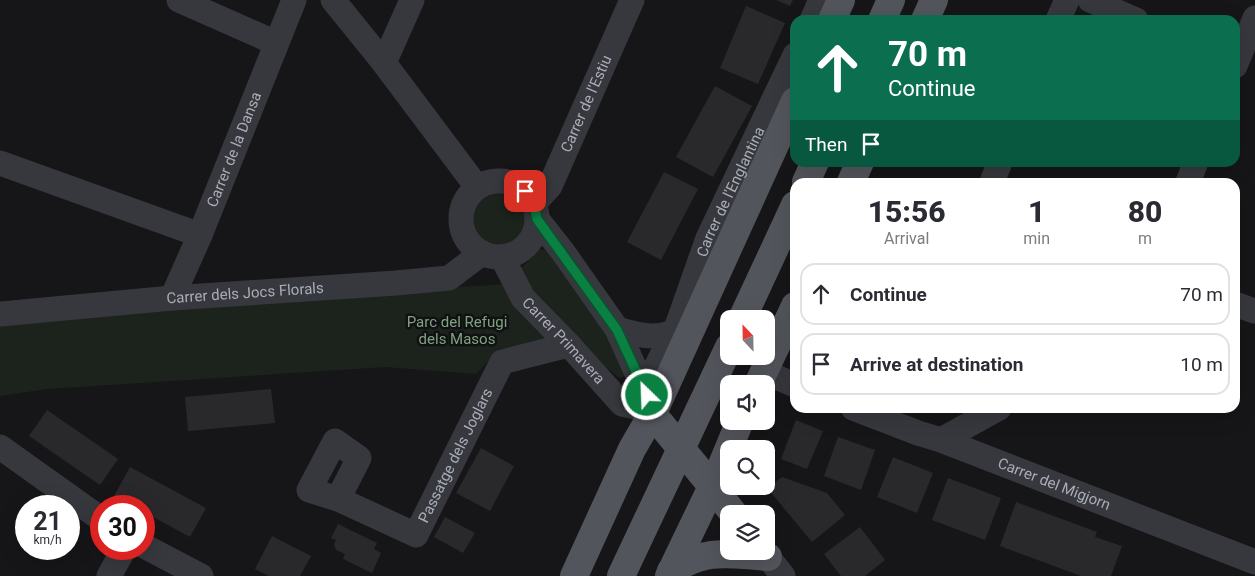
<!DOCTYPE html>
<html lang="en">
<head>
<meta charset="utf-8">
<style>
  :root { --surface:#fff; --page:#f2f2f3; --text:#2b2b33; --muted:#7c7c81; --line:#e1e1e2 }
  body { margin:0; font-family:Roboto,sans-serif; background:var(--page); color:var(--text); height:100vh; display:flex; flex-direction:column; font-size:19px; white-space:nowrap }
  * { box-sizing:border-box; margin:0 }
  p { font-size:16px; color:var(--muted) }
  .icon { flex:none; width:28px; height:28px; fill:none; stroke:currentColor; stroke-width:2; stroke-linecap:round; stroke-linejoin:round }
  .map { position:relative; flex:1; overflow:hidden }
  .details { position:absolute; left:790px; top:178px; width:450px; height:235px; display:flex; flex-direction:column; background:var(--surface); border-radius:15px; box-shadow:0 5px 20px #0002 }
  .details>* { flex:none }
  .top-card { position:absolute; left:790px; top:15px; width:450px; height:152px; border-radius:15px; box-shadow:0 5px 20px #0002; background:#0b6e4f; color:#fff; overflow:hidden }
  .needle { width:32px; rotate:338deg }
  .controls { position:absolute; left:720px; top:310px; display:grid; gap:10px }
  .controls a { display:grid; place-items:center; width:55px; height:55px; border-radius:10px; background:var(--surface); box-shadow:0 5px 20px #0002; font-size:25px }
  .speed { position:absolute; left:15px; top:495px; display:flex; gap:10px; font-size:25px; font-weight:700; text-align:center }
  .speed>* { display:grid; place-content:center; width:65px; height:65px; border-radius:50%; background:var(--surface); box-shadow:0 5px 20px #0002; line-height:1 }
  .speed small { font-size:12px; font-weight:400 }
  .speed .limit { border:8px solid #d22; background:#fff; color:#111 }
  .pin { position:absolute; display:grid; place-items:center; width:42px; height:42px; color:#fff; margin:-21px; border-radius:10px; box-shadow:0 2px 8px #0006 }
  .me { position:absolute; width:55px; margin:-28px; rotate:336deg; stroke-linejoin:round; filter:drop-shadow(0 0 4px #0008) }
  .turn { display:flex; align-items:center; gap:18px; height:105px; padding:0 15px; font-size:22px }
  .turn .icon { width:65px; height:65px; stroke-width:2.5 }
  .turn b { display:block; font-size:35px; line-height:42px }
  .then { display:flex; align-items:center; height:48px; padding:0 15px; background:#0003; gap:10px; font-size:19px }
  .eta { display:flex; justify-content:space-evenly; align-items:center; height:85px; text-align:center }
  .eta b { font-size:30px; font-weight:800; line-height:35px }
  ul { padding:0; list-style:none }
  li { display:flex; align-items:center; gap:15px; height:62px; margin:0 10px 8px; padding:0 5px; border:2px solid var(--line); border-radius:15px }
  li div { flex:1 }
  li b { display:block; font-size:19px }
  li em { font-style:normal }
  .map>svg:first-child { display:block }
</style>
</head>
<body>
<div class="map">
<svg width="1255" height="576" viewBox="0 0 1255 576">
  <rect width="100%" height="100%" fill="#161618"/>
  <!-- green -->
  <g fill="#1c231d">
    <circle cx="499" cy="220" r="26"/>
    <path d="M 539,249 L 558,253 L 629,374 L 620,378 C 591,357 533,302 521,269 Z"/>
    <polygon points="507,284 551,340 500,349 476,374 385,367 47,389 0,396 0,318"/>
  </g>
  <!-- building -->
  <g fill="#29292c">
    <polygon points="776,0 793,0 790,6"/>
    <polygon points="746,6 785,23 758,84 720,68"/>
    <polygon points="715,86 752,106 713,177 676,157"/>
    <polygon points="664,172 698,189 661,260 627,242"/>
    <polygon points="271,389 275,423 188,431 185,397"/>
    <polygon points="47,410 118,459 100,485 29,436"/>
    <polygon points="796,420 823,431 807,469 781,459"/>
    <polygon points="838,437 875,450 861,490 824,476"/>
    <polygon points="481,448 514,466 490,511 456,493"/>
    <polygon points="893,457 933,473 917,513 877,497"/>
    <polygon points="130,467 206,508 190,537 144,512 144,506 133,506 114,496"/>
    <polygon points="782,477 827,493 845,515 812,542 767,488"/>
    <polygon points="948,478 1001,498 985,540 932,520"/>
    <polygon points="1016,502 1097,532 1095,537 1122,546 1111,576 1081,576 1000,546"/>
    <polygon points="445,517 475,533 463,553 434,537"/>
    <polygon points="338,524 377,543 374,549 381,553 372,573 343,559 345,554 336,550 334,544 336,540 331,538"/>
    <polygon points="860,527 885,560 865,576 841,576 824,554"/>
    <polygon points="272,536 311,556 300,576 269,576 255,569"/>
  </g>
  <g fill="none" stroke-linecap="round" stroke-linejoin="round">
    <!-- minor -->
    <g stroke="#37383d" stroke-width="25">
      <polyline points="179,0 276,43"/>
      <polyline points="333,0 384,63 477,187"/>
      <polyline points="1090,0 1136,20"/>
      <polyline points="812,20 821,0"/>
      <polyline points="1058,20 1067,0"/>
      <polyline points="384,63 412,0"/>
      <polyline points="1235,66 1255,18"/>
      <polyline points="0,163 200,235"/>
      <circle cx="499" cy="219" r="38"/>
      <polyline points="992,182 1000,162"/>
      <polyline points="1188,182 1196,162"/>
      <path id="s1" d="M 534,204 L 550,186 L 632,0"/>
      <polyline points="537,219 563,252 617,329 654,411"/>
      <path id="s2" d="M 502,257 L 523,298 L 569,345 L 622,404 L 654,411"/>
      <path id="s3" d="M 172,298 L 200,235 L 294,0"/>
      <polyline points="1235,304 1254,311"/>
      <path id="s4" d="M 0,314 L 172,298 L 396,283 L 449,278 L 482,253"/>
      <path d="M 617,329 C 647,338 660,340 689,325"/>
      <path id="s5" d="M 675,332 L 708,238 L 795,55"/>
      <polyline points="764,372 795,385"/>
      <polyline points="657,405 656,367 669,341 670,333"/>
      <path id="s6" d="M 853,408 L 918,433 L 941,440 L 1255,562"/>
      <polyline points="941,440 999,408"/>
      <polyline points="0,447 101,519"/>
      <path id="s7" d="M 338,499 L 359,458 L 335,441 L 309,490 L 338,499 L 416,535 L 502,362 L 569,345"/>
      <polyline points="144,546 201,576"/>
      <polyline points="768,557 783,576"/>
      <polyline points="109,576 124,549"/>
    </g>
    <!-- major -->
    <g stroke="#53555c" stroke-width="28">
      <polyline points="832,20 841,0"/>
      <polyline points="882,20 891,0"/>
      <polyline points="925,20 934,0"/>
      <polyline points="806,182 815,162"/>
      <polyline points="851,182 860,162"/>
      <polyline points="742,319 795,205"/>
      <polyline points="758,384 795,306"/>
      <polyline points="702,474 734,514"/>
      <path d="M 671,571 C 707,548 727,554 768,557"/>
      <polyline points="574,576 632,449 654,411 795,101"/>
      <polyline points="621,576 729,347"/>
      <polyline points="669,576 719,472 740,421"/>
    </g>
    <!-- major-bridge -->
    <polyline stroke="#53555c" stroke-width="28" points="660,423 702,474"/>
  </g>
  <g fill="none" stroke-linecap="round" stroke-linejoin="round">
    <!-- route casing -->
    <g stroke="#07532c" stroke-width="12">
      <polyline id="route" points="525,191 534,204 537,219 617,330 647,395"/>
    </g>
    <!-- route -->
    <use href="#route" stroke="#0b8043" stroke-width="9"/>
  </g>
  <g text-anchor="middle" stroke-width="5" stroke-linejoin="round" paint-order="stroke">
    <!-- street labels -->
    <g font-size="15" fill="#a8adb8" stroke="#111113">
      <text dy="5" stroke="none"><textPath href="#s1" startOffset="114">Carrer de l'Estiu</textPath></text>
      <text dy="5" stroke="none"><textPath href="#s3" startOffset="161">Carrer de la Dansa</textPath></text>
      <text dy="5" stroke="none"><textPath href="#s5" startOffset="151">Carrer de l'Englantina</textPath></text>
      <text dy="5" stroke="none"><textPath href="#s4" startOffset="246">Carrer dels Jocs Florals</textPath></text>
      <text dy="5" stroke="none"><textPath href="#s2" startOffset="105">Carrer Primavera</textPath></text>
      <text dy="5" stroke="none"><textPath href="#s7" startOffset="336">Passatge dels Joglars</textPath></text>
      <text dy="5" stroke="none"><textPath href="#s6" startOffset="215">Carrer del Migjorn</textPath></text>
    </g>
    <!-- park labels -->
    <g font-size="15" fill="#7fa381" stroke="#111113">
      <text x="457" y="327">Parc del Refugi<tspan x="457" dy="17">dels Masos</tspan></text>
    </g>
  </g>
</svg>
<div class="controls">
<a><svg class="needle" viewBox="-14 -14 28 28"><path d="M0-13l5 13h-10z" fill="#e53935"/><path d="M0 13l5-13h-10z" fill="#7c7c81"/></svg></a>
<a><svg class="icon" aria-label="sound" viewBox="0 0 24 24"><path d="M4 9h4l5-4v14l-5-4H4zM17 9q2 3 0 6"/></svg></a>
<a><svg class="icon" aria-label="search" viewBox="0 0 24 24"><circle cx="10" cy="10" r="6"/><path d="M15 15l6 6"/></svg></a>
<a><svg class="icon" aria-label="layers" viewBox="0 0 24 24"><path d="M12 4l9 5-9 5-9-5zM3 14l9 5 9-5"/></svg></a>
</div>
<div class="speed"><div>21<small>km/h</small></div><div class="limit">30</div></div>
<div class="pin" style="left:525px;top:191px;background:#d93025"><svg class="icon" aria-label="arrive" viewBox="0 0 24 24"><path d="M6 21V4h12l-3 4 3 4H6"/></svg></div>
<svg class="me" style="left:647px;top:395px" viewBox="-20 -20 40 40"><circle r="17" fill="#0b8043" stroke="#fff" stroke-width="3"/><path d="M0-11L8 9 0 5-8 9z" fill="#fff"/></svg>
<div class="top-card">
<div class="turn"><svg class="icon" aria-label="ahead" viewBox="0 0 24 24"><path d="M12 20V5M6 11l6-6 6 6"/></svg><div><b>70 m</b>Continue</div></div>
<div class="then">Then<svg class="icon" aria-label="arrive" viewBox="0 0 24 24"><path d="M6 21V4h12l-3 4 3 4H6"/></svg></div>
</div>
<section class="details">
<div class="eta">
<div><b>15:56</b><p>Arrival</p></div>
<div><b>1</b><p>min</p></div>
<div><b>80</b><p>m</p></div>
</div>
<ul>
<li><svg class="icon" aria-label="ahead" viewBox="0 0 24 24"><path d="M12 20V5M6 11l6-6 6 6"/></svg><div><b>Continue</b></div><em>70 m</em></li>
<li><svg class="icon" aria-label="arrive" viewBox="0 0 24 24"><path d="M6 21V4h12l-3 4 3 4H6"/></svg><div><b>Arrive at destination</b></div><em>10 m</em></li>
</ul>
</section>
</div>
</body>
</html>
